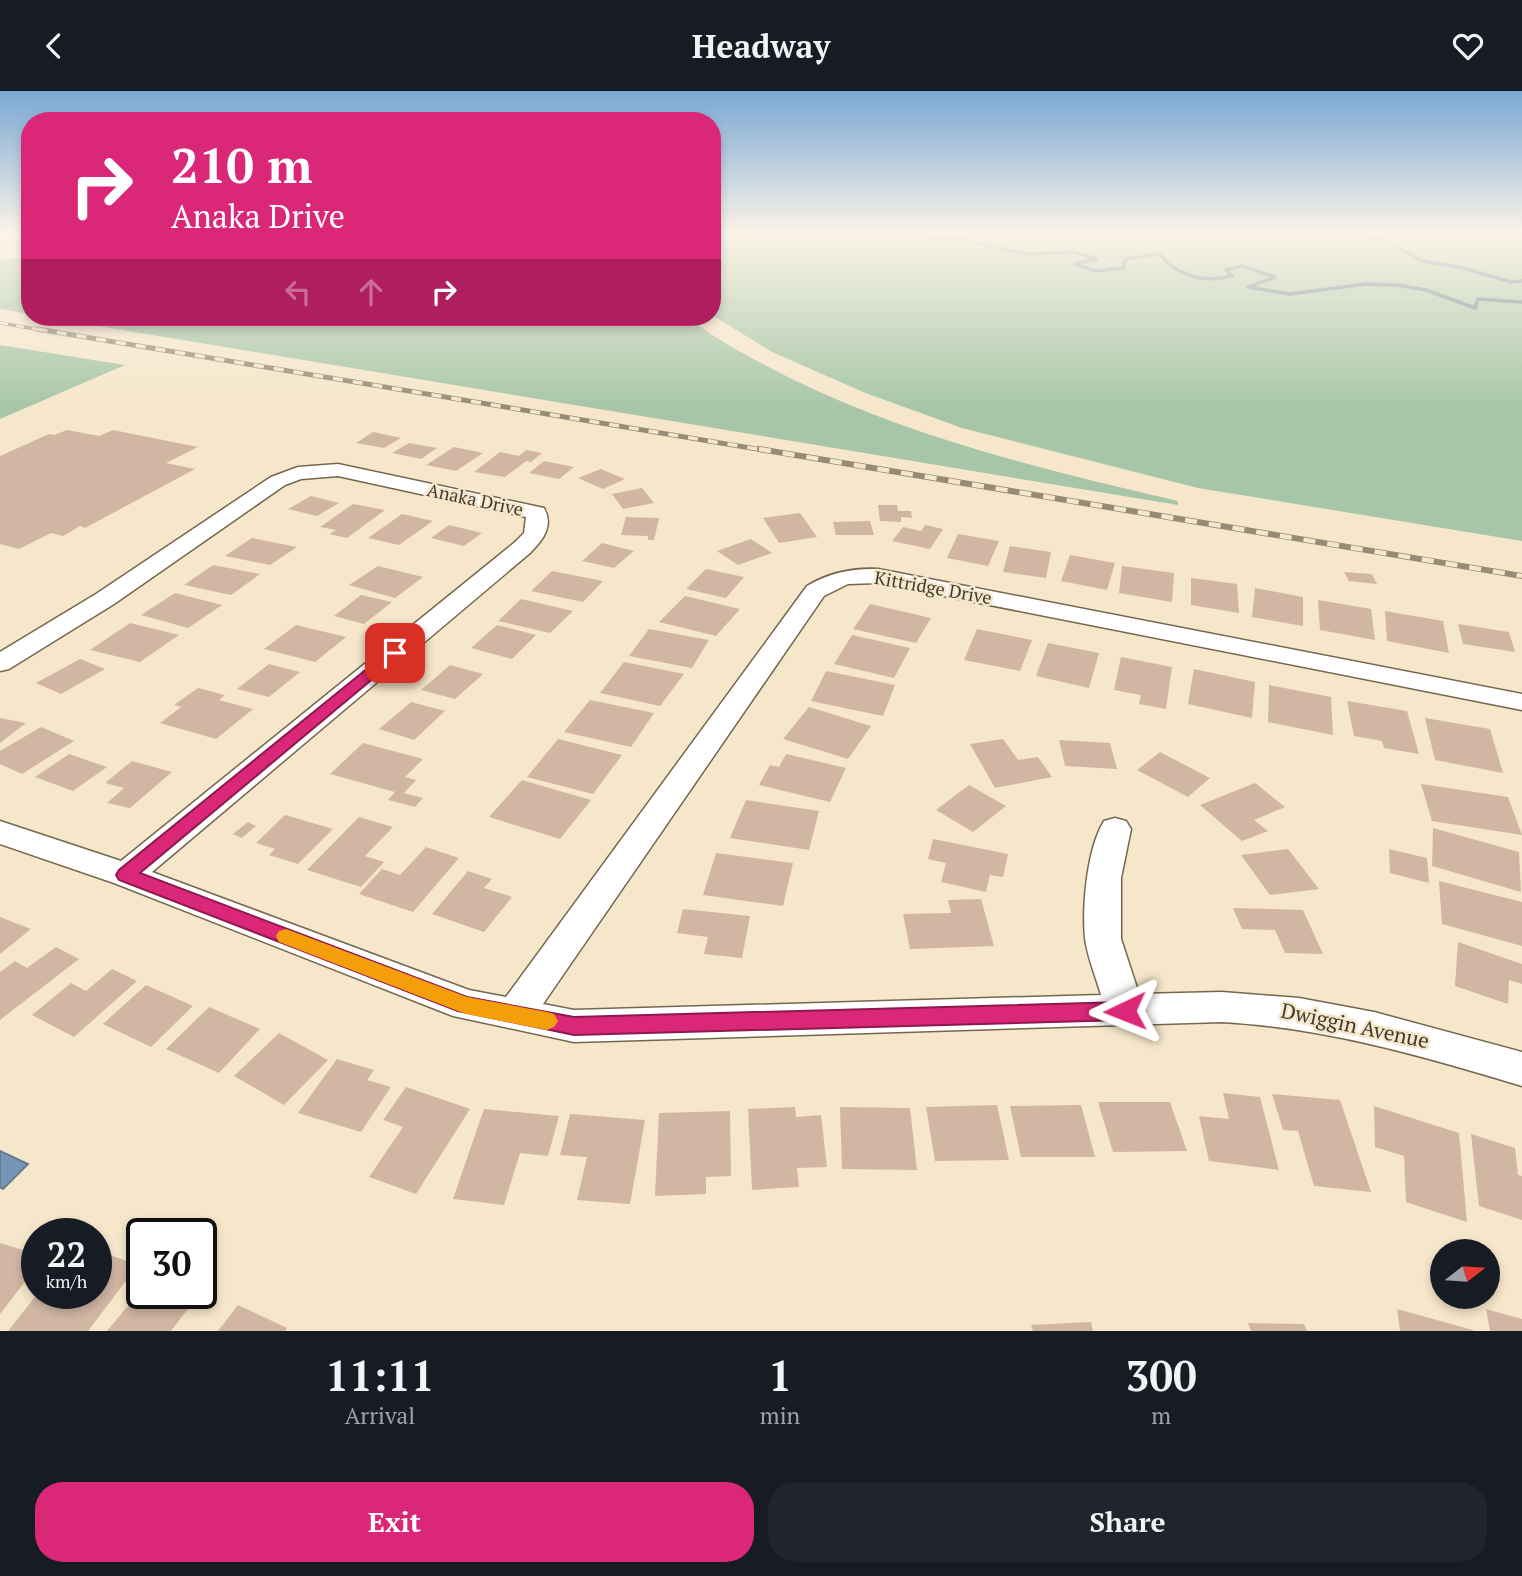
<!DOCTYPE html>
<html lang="en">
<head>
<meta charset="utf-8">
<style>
  :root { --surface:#171b24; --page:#20242c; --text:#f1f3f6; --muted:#9ea1a6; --accent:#db2777 }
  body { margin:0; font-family:"PT Serif",serif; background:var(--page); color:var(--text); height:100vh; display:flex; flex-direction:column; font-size:26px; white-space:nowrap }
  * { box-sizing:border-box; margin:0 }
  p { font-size:23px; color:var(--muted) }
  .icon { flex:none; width:38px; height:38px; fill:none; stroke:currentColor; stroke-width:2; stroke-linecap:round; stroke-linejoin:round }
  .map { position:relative; height:1240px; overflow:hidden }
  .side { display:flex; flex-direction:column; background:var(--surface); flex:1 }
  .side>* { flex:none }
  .top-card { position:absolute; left:21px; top:21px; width:700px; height:214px; border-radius:28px; box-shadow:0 4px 10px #0003; background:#db2777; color:#fff; overflow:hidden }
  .needle { width:46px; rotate:73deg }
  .buttons { position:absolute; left:1430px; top:1148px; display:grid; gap:14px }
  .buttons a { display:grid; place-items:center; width:70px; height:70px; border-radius:50%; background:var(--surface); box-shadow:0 4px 10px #0003; font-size:35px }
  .speed { position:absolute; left:21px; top:1127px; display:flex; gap:14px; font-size:35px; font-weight:700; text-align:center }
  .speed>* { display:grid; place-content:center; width:91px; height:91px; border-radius:50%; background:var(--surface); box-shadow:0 4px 10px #0003; line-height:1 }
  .speed small { font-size:18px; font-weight:400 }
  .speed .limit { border:4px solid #111; border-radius:10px; background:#fff; color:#111 }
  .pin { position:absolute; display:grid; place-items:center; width:60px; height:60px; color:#fff; margin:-30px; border-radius:14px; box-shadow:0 4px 10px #0006 }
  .me { position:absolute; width:77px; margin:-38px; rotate:268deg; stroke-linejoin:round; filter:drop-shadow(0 0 5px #0008) }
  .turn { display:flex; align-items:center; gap:24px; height:147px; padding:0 35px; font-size:32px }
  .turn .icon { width:91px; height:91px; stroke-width:2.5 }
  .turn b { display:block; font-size:49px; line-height:60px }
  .lanes { display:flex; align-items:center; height:66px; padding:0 35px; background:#0003; justify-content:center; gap:35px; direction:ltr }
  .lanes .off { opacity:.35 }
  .eta { display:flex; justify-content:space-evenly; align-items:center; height:119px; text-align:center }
  .eta b { font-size:42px; font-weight:700; line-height:49px }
  .button { display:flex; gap:14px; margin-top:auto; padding:14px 35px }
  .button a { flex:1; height:80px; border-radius:28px; background:var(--accent); color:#fff; font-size:28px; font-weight:700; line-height:80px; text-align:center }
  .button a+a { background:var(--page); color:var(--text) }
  header { display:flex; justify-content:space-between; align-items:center; height:91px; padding:0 35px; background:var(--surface); font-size:32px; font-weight:700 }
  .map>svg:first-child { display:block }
</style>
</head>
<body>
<header><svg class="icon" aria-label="back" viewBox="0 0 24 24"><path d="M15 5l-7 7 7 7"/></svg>Headway<svg class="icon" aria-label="heart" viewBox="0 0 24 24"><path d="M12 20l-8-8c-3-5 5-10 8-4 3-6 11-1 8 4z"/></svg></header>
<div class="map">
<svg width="1522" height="1240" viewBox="0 0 1522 1240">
  <rect width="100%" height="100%" fill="#f6e7cb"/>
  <!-- green -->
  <g fill="#a7c6a7">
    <polygon points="712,144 1522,144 1522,450 1198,397 962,337 863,301 772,261 712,224"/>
    <polygon points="30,167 30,223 0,218 0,168"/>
    <path d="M 44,226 L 687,226 C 718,250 753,268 788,286 C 911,347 1045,379 1178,410 L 1178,414 Z"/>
    <polygon points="0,254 125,274 0,328"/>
  </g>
  <!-- water -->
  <polygon fill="#7596b6" stroke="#657b8e" stroke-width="2" points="0,1060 28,1073 3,1098 0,1096"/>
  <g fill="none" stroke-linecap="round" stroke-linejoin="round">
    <!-- stream -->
    <g stroke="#657b8e" stroke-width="3.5">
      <path d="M 915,144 L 968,150 L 1027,163 L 1073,161 L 1097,168 L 1075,173 L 1095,180 L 1124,177 L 1125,168 L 1160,163 C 1177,186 1205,192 1232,185 L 1226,179 L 1242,175 L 1275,186 L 1248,196 L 1290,203 L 1366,193 L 1397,194 L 1426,199 L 1475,217 L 1478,208 L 1522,211"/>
      <polyline points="1359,144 1382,148 1422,170 1463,177 1511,191 1522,190"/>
    </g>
  </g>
  <!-- building -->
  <g fill="#d1b6a4">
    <polygon points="67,339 99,345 113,339 198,356 166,372 195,378 85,437 80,435 63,445 51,442 19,458 0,453 0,365 49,343 54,344"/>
    <polygon points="373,341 401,347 384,357 356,352"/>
    <polygon points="409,352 437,357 421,368 392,362"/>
    <polygon points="454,356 483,362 456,380 426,374"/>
    <polygon points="526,359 542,362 531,371 526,370 505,386 474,381 500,361 519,365"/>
    <polygon points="544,370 574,376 559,388 529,382"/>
    <polygon points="601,378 625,388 603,398 578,387"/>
    <polygon points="642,397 654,412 623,418 612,403"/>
    <polygon points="311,405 339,412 317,425 288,418"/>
    <polygon points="353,413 385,419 347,447 329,443 336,439 320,436"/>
    <polygon points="878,414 897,414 898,420 911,420 912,427 901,426 901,431 880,430"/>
    <polygon points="800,422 817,446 779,452 763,427"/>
    <polygon points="402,423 433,430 399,454 368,447"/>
    <polygon points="626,426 659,427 654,449 648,449 648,445 621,444"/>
    <polygon points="870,430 874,444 836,444 833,431"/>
    <polygon points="449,434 482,442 464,455 431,447"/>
    <polygon points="925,434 943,438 930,458 892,450 903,436 921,440"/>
    <polygon points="958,443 999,450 988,475 947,467"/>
    <polygon points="252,447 297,456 270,474 225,465"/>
    <polygon points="751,448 772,462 738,474 717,460"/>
    <polygon points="602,452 634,460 614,477 582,470"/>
    <polygon points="1010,455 1051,461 1046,487 1003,481"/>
    <polygon points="1070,464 1115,472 1107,499 1061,490"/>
    <polygon points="213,474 260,483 231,504 184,494"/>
    <polygon points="378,475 423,486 395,507 349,494"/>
    <polygon points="1122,475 1174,482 1172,511 1119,502"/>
    <polygon points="706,478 744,486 726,507 686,498"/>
    <polygon points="552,480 603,490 583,511 531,500"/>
    <polygon points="1344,481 1372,483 1377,493 1349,490"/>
    <polygon points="1191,487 1237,493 1239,522 1191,514"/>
    <polygon points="1255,497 1303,506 1303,535 1252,526"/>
    <polygon points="175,502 222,514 188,537 141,524"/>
    <polygon points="361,504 392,511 364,533 334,525"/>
    <polygon points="685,505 740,518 716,545 659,531"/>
    <polygon points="521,508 573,520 550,542 498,530"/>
    <polygon points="1318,509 1371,518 1375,549 1320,539"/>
    <polygon points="870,513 931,527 916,552 853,538"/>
    <polygon points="1385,520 1443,530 1449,562 1387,550"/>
    <polygon points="130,532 179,544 140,571 90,559"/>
    <polygon points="1458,533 1509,541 1515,561 1463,553"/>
    <polygon points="296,534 346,546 315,571 264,558"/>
    <polygon points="497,534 536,544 512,568 471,557"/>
    <polygon points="649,538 709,549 692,577 629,565"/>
    <polygon points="977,538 1032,549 1020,580 964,569"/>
    <polygon points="852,544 910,557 894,587 834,573"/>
    <polygon points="1048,552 1099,562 1089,597 1036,585"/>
    <polygon points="1121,566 1172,576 1166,618 1139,613 1141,604 1114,599"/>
    <polygon points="80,568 105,578 61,603 36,592"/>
    <polygon points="624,571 684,583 660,615 600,602"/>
    <polygon points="269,573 300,581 269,606 237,598"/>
    <polygon points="450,574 483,583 455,608 421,599"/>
    <polygon points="1194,578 1255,591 1252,627 1188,613"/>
    <polygon points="826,580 895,594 883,625 811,610"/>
    <polygon points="1269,594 1331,606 1333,644 1268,631"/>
    <polygon points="198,597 225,604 219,609 253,618 216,648 160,632 181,616 174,614"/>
    <polygon points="590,609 654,622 631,656 564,641"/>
    <polygon points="1347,610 1407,620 1419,663 1384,657 1382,650 1354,645"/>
    <polygon points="411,611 445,620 414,649 379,638"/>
    <polygon points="809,616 871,635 848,668 783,648"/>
    <polygon points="0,627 26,632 0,652"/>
    <polygon points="1425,627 1490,638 1503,682 1435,669"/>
    <polygon points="41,636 74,650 22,683 0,673 0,660"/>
    <polygon points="558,648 622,664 593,703 527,686"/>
    <polygon points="1003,648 1018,669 1038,666 1052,686 995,697 970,653"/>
    <polygon points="1059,649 1110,652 1117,678 1065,675"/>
    <polygon points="363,652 423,668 405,686 416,689 404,702 423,707 415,716 388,709 395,701 330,683"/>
    <polygon points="1160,661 1210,687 1188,706 1137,679"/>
    <polygon points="69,663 107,676 73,700 35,686"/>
    <polygon points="786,663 846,677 830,711 759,694 770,674 779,676"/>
    <polygon points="132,670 172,681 130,717 107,712 124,697 105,692"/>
    <polygon points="522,689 591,709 560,748 489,726"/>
    <polygon points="1255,692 1285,716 1254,729 1268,740 1242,750 1200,714"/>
    <polygon points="1421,693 1508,706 1522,744 1432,730"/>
    <polygon points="969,694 1006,715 973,741 936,719"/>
    <polygon points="746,709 819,720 809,759 730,747"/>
    <polygon points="285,724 333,738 298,773 269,764 275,758 256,752"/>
    <polygon points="359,726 393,736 365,765 384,771 361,796 307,779"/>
    <polygon points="248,731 256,735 242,747 233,743"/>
    <polygon points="1433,737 1519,761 1521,801 1432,775"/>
    <polygon points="933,748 1008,763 1003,786 990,784 986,801 941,791 946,772 928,768"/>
    <polygon points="426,756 459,767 413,821 359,803 382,778 400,784"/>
    <polygon points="1288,758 1319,798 1270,804 1241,764"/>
    <polygon points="1389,758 1427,767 1429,792 1390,782"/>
    <polygon points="716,762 793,772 783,815 703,804"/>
    <polygon points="468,780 492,788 484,797 512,806 484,841 432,823"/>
    <polygon points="1439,790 1522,811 1522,855 1442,833"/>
    <polygon points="981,808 994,855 910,858 903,823 951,822 948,809"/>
    <polygon points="1233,817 1303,819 1323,863 1285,862 1275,839 1242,838"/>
    <polygon points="683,818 750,825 742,867 704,863 708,846 677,842"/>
    <polygon points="0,826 31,838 0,863"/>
    <polygon points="1458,851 1522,873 1522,893 1509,889 1508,913 1455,895"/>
    <polygon points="56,856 79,868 0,929 0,881 15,870 27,877"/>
    <polygon points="112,878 137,890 74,946 32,924 71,892 86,900"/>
    <polygon points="146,894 193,915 151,956 103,933"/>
    <polygon points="209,916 260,938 219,982 166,958"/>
    <polygon points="279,942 328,969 284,1014 234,985"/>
    <polygon points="337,968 374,979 367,989 391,996 361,1041 298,1022"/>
    <polygon points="406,996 470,1018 416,1103 369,1086 403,1036 383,1029"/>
    <polygon points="1223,1002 1260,1006 1279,1079 1209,1070 1199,1025 1229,1028"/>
    <polygon points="1272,1003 1340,1009 1371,1101 1314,1095 1298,1040 1283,1039"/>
    <polygon points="1098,1011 1170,1011 1187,1060 1113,1061"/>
    <polygon points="997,1014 1009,1069 935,1070 926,1016"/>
    <polygon points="1081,1014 1095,1066 1021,1066 1010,1015"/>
    <polygon points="1374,1015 1459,1042 1467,1131 1406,1111 1404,1065 1375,1056"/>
    <polygon points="795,1016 796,1026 821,1024 827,1076 797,1077 799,1096 752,1099 748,1018"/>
    <polygon points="840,1016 910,1017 917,1079 842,1078"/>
    <polygon points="484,1018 559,1025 548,1065 520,1062 504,1114 453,1108"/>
    <polygon points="730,1020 731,1085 706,1086 706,1103 655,1105 659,1022"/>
    <polygon points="570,1023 645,1029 630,1113 577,1109 587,1066 560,1064"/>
    <polygon points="1471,1043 1515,1057 1518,1084 1522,1085 1522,1129 1479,1115"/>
    <polygon points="0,1152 37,1163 37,1175 0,1223"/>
    <polygon points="96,1159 138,1174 88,1240 8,1240 38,1202 96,1202"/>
    <polygon points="142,1198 142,1202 200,1202 171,1240 107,1240"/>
    <polygon points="238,1214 287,1237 285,1240 218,1240"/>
    <polygon points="1397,1218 1473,1239 1473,1240 1400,1240"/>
    <polygon points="1486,1218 1522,1228 1522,1240 1490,1240"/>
    <polygon points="1091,1231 1093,1240 1033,1240 1031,1234"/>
    <polygon points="1248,1232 1304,1233 1307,1240 1251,1240"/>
  </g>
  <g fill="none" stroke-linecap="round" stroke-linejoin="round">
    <!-- lane casing -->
    <g stroke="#74674e" stroke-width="3">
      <polygon id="lane" points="0,144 30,145 30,149 0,148"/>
    </g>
    <!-- street casing -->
    <g stroke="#74674e" stroke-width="3">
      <path id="street" d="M 338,373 L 544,417 C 554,435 543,449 530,462 L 152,781 L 469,899 L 506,906 L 807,495 C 828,482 853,477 878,478 L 1522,603 L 1522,619 L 878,492 L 848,493 L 824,505 L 543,913 L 574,919 L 1101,904 C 1096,886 1087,865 1085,847 C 1082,815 1087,758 1104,730 L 1115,727 L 1126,730 L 1131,738 L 1121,787 L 1121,848 L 1139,903 L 1222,901 L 1299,907 L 1374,921 L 1522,961 L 1522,995 C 1423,965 1326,937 1222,931 L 574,951 L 453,925 L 114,792 L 0,753 L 0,730 L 121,770 L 514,452 L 524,442 L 526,426 L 338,385 L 301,388 L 285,394 L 114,513 L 9,578 L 0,580 L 0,561 L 96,503 L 271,386 L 298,376 Z"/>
    </g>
    <!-- lane -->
    <use href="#lane" fill="#fff" fill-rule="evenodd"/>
    <!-- street -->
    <use href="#street" fill="#fff" fill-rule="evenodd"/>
    <!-- rail-far2 casing -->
    <g stroke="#958c78" stroke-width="3.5">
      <polyline id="rail-far2" points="0,232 48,240"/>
    </g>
    <!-- rail-far1 casing -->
    <g stroke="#958c78" stroke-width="5">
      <polyline id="rail-far1" points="37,238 769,360"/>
    </g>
    <!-- rail casing -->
    <g stroke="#958c78" stroke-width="6">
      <polyline id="rail" points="759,358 1522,485"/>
    </g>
    <!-- rail-far2 -->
    <use href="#rail-far2" stroke="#f6e7cb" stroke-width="2.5" stroke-dasharray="8" stroke-linecap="butt"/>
    <!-- rail-far1 -->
    <use href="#rail-far1" stroke="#f6e7cb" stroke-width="3.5" stroke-dasharray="10" stroke-linecap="butt"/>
    <!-- rail -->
    <use href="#rail" stroke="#f6e7cb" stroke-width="4.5" stroke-dasharray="12" stroke-linecap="butt"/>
  </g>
  <!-- sky -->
  <linearGradient id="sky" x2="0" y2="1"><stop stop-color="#7aa8d4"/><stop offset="0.45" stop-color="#fbf4e8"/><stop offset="1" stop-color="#fbf4e8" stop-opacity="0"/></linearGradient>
  <rect width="1522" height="317" fill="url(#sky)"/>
  <!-- route -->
  <polygon fill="#db2777" stroke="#8e194d" stroke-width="2" points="395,557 402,562 400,565 140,782 467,906 574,926 1125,911 1132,914 1136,920 1132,926 1125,929 574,944 458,920 119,789 116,784 119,779 390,559"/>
  <!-- slow -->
  <polygon fill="#f59e0b" points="286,838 467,906 547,921 554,923 558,930 554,936 547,939 466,923 279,851 276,845 279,840"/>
  <g text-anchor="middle" stroke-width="5" stroke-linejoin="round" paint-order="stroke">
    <!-- street labels -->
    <g font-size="18" fill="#403b2f" stroke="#f6e7cb">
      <text transform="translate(475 409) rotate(12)" y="6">Anaka Drive</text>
      <text transform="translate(933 497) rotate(10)" y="6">Kittridge Drive</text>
    </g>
    <!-- near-street labels -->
    <g font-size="21" fill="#403b2f" stroke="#f6e7cb">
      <text transform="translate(1355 935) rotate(12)" y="7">Dwiggin Avenue</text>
    </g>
  </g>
</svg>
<div class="buttons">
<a><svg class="needle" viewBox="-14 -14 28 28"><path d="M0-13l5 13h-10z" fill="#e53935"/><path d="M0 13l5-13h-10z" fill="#9ea1a6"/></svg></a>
</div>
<div class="speed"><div>22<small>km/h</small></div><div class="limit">30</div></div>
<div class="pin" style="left:395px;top:562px;background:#d93025"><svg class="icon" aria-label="arrive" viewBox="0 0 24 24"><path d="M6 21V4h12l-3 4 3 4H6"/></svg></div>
<svg class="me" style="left:1125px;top:920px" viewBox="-20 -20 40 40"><path d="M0-17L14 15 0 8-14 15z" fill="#db2777" stroke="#fff" stroke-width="4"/></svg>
<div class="top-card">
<div class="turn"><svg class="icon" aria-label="right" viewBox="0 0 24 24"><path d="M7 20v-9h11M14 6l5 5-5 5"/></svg><div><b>210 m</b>Anaka Drive</div></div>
<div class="lanes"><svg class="icon off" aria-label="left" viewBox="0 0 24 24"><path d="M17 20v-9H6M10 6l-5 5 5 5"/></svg><svg class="icon off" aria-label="ahead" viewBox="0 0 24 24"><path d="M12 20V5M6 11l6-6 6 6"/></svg><svg class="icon" aria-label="right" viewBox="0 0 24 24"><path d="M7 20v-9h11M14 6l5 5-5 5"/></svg></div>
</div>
</div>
<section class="side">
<div class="eta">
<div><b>11:11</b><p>Arrival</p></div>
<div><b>1</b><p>min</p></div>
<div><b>300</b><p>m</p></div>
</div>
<div class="button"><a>Exit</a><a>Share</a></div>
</section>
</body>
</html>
